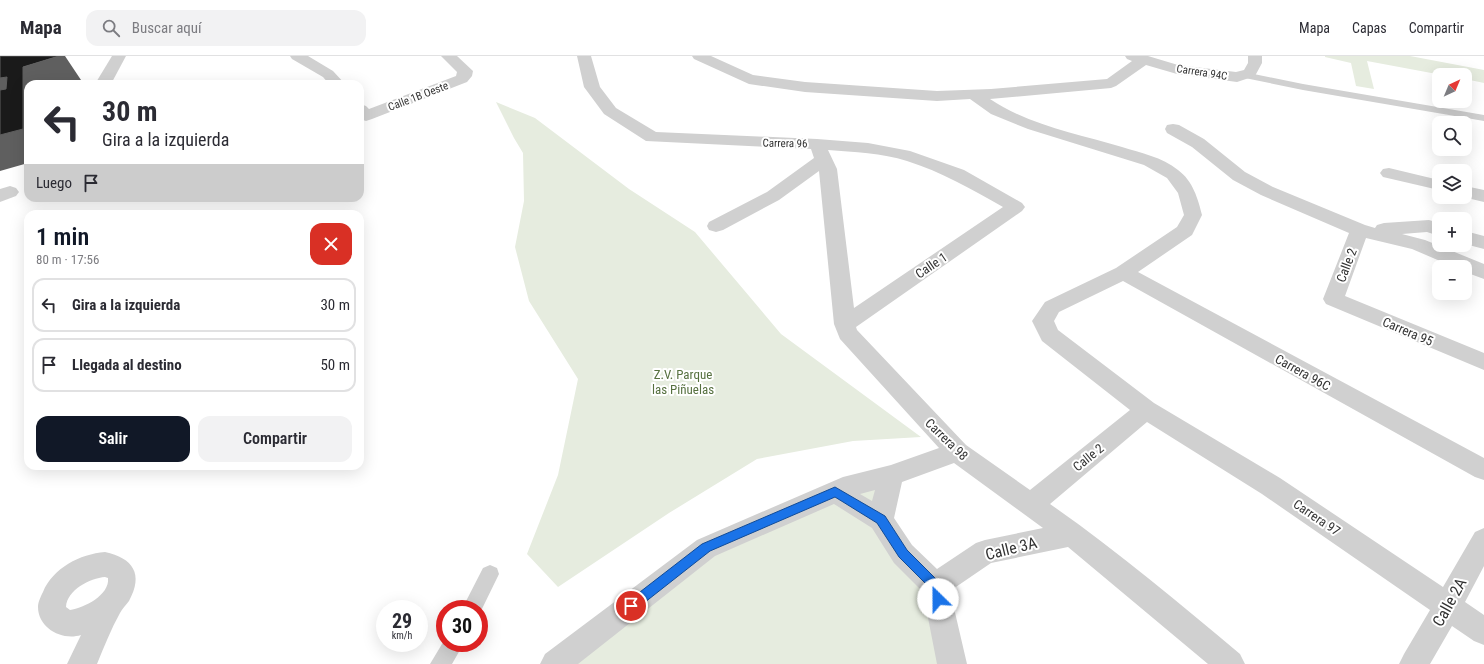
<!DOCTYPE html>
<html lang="es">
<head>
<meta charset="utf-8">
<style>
  :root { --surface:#fff; --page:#f2f2f3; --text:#2b2b33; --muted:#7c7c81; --line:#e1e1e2; --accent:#111827 }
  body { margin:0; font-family:"Roboto Condensed",sans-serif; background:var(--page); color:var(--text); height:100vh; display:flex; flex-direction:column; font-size:15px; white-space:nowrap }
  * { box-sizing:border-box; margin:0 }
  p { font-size:13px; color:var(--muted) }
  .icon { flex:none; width:22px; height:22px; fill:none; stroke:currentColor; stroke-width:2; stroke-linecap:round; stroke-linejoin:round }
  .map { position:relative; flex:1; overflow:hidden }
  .sheet { position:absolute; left:24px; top:154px; width:340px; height:260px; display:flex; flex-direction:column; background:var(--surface); border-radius:12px; box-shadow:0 4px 16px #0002 }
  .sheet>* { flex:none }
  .top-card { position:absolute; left:24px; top:24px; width:340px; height:122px; border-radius:12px; box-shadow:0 4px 16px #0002; background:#fff; color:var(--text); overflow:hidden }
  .needle { width:26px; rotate:44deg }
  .tools { position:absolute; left:1432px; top:12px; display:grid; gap:8px }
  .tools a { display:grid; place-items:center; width:40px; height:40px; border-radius:8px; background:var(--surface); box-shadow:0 4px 16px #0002; font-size:20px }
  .speed { position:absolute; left:376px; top:544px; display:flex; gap:8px; font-size:20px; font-weight:700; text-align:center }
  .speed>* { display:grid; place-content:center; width:52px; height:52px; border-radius:50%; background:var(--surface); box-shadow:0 4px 16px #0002; line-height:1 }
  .speed small { font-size:10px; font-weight:400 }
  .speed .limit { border:6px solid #d22; background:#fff; color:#111 }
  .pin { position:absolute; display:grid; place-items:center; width:34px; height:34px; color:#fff; margin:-17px; border:2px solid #fff; border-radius:50%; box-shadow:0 1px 4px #0007 }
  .me { position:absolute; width:44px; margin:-22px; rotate:337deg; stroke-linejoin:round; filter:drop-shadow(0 0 3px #0008) }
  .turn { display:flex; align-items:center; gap:14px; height:84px; padding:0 12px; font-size:18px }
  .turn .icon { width:52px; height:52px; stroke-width:2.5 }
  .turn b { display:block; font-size:28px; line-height:34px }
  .then { display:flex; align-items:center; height:38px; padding:0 12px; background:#0003; gap:8px; font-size:15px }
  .round { display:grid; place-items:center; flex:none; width:42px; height:42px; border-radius:12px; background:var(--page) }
  .summary { display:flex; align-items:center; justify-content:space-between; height:68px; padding:0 12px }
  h1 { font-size:24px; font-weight:600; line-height:30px; color:var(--accent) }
  .primary-button { display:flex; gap:8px; margin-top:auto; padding:8px 12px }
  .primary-button a { flex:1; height:46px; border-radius:12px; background:var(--accent); color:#fff; font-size:16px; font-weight:600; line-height:46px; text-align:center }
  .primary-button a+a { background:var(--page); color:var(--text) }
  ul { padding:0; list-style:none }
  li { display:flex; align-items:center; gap:12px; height:54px; margin:0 8px 6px; padding:0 4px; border:2px solid var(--line); border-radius:12px }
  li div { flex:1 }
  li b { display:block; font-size:15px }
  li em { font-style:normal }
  header { display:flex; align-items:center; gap:24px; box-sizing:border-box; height:56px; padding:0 20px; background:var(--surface); border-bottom:1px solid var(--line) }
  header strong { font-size:19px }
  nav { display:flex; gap:22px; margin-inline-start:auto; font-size:14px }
  .search { width:280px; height:36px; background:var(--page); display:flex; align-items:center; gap:10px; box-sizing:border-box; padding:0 14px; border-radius:12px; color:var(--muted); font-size:15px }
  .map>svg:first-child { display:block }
</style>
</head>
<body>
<header>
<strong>Mapa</strong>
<div class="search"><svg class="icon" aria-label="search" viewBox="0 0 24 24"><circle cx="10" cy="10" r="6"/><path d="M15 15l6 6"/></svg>Buscar aquí</div>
<nav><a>Mapa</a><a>Capas</a><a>Compartir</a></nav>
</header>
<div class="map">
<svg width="1484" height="608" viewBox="0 0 1484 608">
  <rect width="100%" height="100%" fill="#fff"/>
  <!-- green -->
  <g fill="#e6ecdf">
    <polygon points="1325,0 1410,0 1484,14 1484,27 1465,23 1465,19 1442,19 1367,5 1374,33 1356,30 1351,7 1325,1"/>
    <polygon points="496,46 535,62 629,133 695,176 781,278 921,381 853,385 757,403 669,457 558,531 527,498 558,419 578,323 529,245 515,191 524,145 523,97 514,82"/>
    <polygon points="888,423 879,462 932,531 947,608 563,608 708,495"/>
  </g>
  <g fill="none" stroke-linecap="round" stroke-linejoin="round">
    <!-- lane -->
    <g fill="#d0d0d0" fill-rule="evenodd">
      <polygon points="1244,16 1303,28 1484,59 1484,65 1303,34 1240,21 1239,19"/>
      <polygon points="490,509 497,512 499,518 479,559 479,553 462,553 483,512"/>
      <polygon points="445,583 445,587 464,587 452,608 430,608"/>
    </g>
    <!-- street -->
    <g fill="#d0d0d0" fill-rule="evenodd">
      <polygon points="112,0 126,0 111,28 95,28"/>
      <polygon points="290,0 308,0 333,15 345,28 329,28 323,21 292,3"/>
      <polygon points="441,0 457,0 473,15 472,20 467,26 372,63 366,65 360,63 360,48 366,50 369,53 456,20 457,16"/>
      <path d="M 577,0 L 591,0 L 600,31 L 616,52 L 656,76 L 817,83 L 868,87 L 910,95 L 964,114 L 1022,147 L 1025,151 L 1022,155 L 856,271 L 857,274 L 966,389 L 1030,434 L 1130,354 L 1042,285 L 1032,265 L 1045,246 L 1116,212 L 1177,171 L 1184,159 L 1178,137 L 1167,122 L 1144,109 L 1028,73 L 991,58 L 970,43 L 937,45 L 805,36 L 749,28 L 694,3 L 692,0 L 711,0 L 753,19 L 805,26 L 937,35 L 991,33 L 1107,23 L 1132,5 L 1127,3 L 1125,0 L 1148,0 L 1178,9 L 1236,16 L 1244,14 L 1248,7 L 1248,0 L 1262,0 L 1262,7 L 1255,20 L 1237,26 L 1177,18 L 1146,9 L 1116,30 L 1111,32 L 990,43 C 1028,69 1078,78 1122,91 C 1141,97 1162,101 1178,114 C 1193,125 1198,143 1202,159 L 1192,179 L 1138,216 L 1484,402 L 1484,424 L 1475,421 L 1123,225 L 1059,256 L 1054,265 L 1058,274 L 1154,347 L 1280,422 L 1443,531 L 1475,476 L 1484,472 L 1484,510 L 1465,546 L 1484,559 L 1484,589 L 1474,585 L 1452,570 L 1430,608 L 1399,608 L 1404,598 L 1430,554 L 1262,438 L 1147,366 L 1050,448 C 1116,494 1178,546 1240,598 L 1245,608 L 1208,608 L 1068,491 L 991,507 L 950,535 L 967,608 L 937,608 L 923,536 L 894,507 L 872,472 L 834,448 L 715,500 L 578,608 L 540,608 L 545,598 L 697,484 L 843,421 L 891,409 L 939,392 L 840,283 L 834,268 L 819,115 L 779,144 L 723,174 L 716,176 L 709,174 L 707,170 L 709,166 L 767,136 L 814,102 L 811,93 L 646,85 L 604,58 L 584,31 ZM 828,94 C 854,96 882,97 907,105 C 942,116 971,133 1003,151 L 854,252 L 837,113 ZM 954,407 L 1043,472 L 985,484 L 976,487 L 937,513 L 912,489 L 894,462 L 902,426 ZM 875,434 L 872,445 L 860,438 Z"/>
      <polygon points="1173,68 1179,69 1204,83 1245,116 1273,131 1365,169 1375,172 1377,169 1384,167 1429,164 1439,167 1439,180 1427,176 1402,178 1425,184 1484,208 1484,223 1465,216 1465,211 1454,211 1412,193 1366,182 1345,240 1484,297 1484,314 1326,248 1323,243 1349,177 1261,139 1233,124 1192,91 1167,77 1165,73 1167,69"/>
      <polygon points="1389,112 1439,124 1439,134 1383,121 1380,117 1383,113"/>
      <polygon points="10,130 16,132 19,136 16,140 0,146 0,133"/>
      <polygon points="1465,130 1484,134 1484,146 1463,141 1465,141"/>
      <polygon points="1465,175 1484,180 1484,193 1465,188"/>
      <path d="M 105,496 C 133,502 144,518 129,545 C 126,549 122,553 120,557 C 111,573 104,591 97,608 L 67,608 L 81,579 C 62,585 38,572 38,551 C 38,546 41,540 43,536 C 53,512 80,498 105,496 ZM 105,521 L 108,522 C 110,539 84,552 70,554 L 66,551 C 67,534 90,522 105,521 Z"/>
    </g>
  </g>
  <!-- shaded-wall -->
  <polygon fill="#5f5f5f" points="59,0 65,0 83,27 81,28 28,28 28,107 0,115 0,22 23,11"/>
  <!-- building -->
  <polygon fill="#1a1a1a" stroke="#5f5f5f" points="0,0 59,0 23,11 23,73 0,79 0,34 6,33 7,21 0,22"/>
  <!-- route -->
  <polygon fill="#1a73e8" stroke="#114b97" points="835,431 885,460 907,494 939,526 944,543 942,547 938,548 934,547 930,532 899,501 877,467 835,441 710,495 635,554 631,555 627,554 625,550 627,546 702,488"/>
  <g text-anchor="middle" stroke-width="4" stroke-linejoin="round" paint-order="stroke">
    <!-- far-street labels -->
    <g font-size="11" fill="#333" stroke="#fff">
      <text transform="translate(1202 16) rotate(9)" y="4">Carrera 94C</text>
      <text transform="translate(418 40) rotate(-21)" y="4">Calle 1B Oeste</text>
      <text transform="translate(785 87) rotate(1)" y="4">Carrera 96</text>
    </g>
    <!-- street labels -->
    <g font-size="13" fill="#333" stroke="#fff">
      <text transform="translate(931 209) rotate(-34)" y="5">Calle 1</text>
      <text transform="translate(1346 209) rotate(-69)" y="5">Calle 2</text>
      <text transform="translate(1408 275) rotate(23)" y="5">Carrera 95</text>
      <text transform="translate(1303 316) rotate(29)" y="5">Carrera 96C</text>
      <text transform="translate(947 383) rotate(44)" y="5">Carrera 98</text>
      <text transform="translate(1088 401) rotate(-39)" y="5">Calle 2</text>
      <text transform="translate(1317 461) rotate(34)" y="5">Carrera 97</text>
    </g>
    <!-- park labels -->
    <g font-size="13" fill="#56703f" stroke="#fff">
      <text x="683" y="323">Z.V. Parque<tspan x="683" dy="15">las Piñuelas</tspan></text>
    </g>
    <!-- near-street labels -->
    <g font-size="16" fill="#333" stroke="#fff">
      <text transform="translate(1011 492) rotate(-14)" y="6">Calle 3A</text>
      <text transform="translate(1449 546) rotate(-61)" y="6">Calle 2A</text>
    </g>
  </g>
</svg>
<div class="tools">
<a><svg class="needle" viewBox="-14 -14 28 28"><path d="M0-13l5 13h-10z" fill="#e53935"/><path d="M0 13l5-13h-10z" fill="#7c7c81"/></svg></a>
<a><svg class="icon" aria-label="search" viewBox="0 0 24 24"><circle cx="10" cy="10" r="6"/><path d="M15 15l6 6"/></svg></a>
<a><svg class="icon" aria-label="layers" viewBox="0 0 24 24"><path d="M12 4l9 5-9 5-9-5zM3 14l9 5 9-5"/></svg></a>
<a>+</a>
<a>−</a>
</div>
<div class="speed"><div>29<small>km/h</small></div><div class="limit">30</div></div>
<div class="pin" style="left:631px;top:550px;background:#d93025"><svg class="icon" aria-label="arrive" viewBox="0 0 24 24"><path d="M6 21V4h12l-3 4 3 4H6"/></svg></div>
<svg class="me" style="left:938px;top:543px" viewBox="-20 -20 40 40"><circle r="19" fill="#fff"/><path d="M0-13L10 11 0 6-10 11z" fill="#1a73e8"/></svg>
<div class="top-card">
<div class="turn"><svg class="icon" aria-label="left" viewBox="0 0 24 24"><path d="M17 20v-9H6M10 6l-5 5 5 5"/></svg><div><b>30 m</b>Gira a la izquierda</div></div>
<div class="then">Luego<svg class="icon" aria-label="arrive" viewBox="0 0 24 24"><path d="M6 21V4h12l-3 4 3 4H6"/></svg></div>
</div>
<section class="sheet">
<div class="summary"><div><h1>1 min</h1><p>80 m · 17:56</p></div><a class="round" style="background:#d93025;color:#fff"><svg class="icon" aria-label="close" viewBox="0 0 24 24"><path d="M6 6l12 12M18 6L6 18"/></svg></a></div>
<ul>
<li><svg class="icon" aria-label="left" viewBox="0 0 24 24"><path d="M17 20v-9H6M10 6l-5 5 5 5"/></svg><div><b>Gira a la izquierda</b></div><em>30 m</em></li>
<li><svg class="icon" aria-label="arrive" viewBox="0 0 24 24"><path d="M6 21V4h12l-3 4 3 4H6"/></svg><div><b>Llegada al destino</b></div><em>50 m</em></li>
</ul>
<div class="primary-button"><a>Salir</a><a>Compartir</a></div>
</section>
</div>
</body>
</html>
